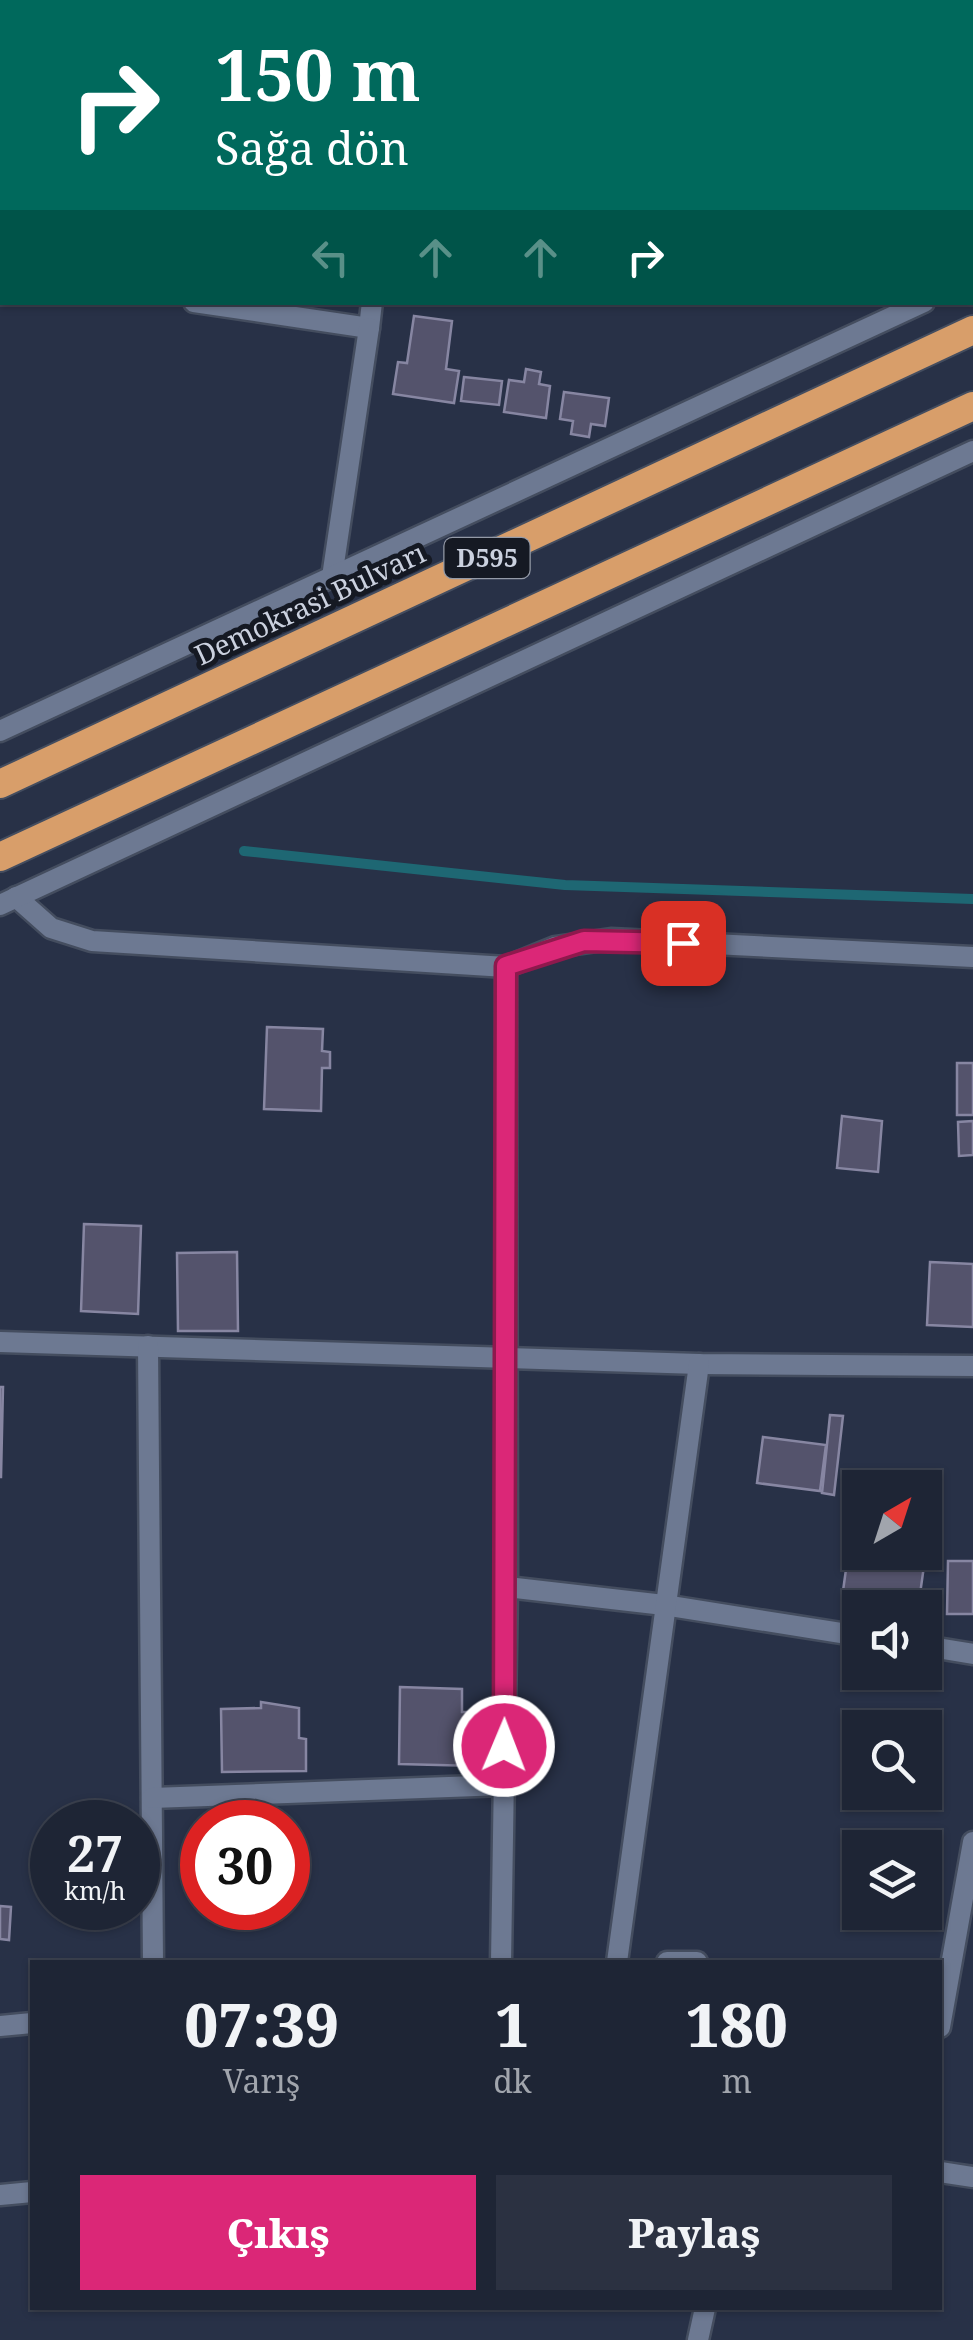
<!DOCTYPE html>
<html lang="tr">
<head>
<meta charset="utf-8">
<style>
  :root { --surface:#1e2535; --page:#2b3141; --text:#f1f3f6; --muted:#a1a5ad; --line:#3c4250; --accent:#db2777 }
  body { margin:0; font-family:"Noto Serif",serif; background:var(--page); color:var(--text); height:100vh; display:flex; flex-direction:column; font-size:38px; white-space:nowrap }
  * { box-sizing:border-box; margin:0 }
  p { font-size:32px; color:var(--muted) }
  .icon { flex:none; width:55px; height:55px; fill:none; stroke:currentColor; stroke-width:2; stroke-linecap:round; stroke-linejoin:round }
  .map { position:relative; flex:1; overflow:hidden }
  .side { position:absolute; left:30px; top:1960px; width:912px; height:350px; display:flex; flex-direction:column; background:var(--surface); border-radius:0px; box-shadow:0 2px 8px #0004,0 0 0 2px var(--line) }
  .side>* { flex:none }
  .hud { position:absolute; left:0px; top:0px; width:975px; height:305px; box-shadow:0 2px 8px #0004,0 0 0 2px var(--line); background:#00695c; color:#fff; overflow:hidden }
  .needle { width:65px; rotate:39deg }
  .tools { position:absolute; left:842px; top:1470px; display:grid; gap:20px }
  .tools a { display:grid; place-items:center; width:100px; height:100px; border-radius:0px; background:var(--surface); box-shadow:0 2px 8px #0004,0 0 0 2px var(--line); font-size:50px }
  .speed { position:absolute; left:30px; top:1800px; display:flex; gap:20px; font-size:50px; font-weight:700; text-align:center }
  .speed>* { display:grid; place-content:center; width:130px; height:130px; border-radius:50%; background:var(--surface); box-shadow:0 2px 8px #0004,0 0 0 2px var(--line); line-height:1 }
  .speed small { font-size:25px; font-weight:400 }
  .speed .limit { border:15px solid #d22; background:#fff; color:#111 }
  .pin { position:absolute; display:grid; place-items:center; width:85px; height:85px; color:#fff; margin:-42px; border-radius:20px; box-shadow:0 5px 15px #0006 }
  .me { position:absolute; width:110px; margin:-55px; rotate:1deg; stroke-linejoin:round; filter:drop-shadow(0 0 8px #0008) }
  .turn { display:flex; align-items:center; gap:35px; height:210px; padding:0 50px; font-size:45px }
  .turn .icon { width:130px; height:130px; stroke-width:2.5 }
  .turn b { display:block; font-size:70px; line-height:85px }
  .lanes { display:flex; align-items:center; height:95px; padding:0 50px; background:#0003; justify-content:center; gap:50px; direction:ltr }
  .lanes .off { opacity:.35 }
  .eta { display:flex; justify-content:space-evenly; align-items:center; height:170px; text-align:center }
  .eta b { font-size:60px; font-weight:800; line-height:70px }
  .cta { display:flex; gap:20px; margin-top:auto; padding:20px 50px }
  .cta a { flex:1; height:115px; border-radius:0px; background:var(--accent); color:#fff; font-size:40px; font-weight:800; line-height:115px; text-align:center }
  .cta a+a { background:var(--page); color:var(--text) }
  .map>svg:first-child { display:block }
</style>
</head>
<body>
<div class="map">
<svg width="973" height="2340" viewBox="0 0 973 2340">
  <rect width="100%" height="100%" fill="#283147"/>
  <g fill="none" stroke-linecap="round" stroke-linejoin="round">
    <!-- stream -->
    <polyline stroke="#1e6773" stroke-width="10" points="244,851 565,885 973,899"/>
  </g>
  <!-- building -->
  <g fill="#54536c" stroke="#8786a2" stroke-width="2.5">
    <polygon points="414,316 452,321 446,369 459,371 454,403 393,394 398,362 407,363"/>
    <polygon points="526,369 541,372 539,384 550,386 546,418 504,412 509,380 524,382"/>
    <polygon points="464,377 502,381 499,405 461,401"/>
    <polygon points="564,392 609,398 605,426 591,424 589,437 571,434 573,421 560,419"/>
    <polygon points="267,1027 323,1029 322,1051 330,1052 330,1068 322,1068 321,1111 264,1109"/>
    <rect x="957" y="1063" width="16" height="52"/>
    <polygon points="842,1116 882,1121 878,1172 837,1168"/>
    <polygon points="973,1121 973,1155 959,1156 958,1122"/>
    <polygon points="84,1224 141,1226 138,1314 81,1311"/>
    <polygon points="237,1252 238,1331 178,1331 177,1253"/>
    <polygon points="930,1262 973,1264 973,1327 927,1325"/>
    <polygon points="0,1387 3,1387 1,1477 0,1477"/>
    <polygon points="830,1415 843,1416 834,1495 822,1493"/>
    <polygon points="763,1437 826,1445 820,1491 757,1483"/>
    <polygon points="925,1516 941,1516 941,1555 907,1555 925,1552"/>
    <polygon points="848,1555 924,1566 918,1608 846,1611 849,1592 843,1591"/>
    <polygon points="948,1561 973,1561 973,1614 947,1614"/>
    <polygon points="400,1687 462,1689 462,1712 478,1712 477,1766 399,1764"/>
    <polygon points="261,1702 299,1708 299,1738 306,1739 306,1771 222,1772 221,1709 261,1708"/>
    <polygon points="0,1906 11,1907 9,1940 0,1939"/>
  </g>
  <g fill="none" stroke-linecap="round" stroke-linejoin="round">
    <!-- minor casing -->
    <g stroke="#444d5f" stroke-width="25">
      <g id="minor">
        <polyline points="413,2 413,0"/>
        <polyline points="0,275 2,275"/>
        <polyline points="972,280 973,280"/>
        <polyline points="194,302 369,328 372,302"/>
        <polyline points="332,577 369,328"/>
        <polyline points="0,731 924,302"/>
        <polyline points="16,897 51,928 92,941 506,967 555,947 611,939 973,957"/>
        <polyline points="0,905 973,451"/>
        <polyline points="0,1342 699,1364 973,1366"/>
        <polyline points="148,1346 153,1962"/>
        <polyline points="507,1587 664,1605 860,1636"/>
        <polyline points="925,1646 973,1654"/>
        <polyline points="152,1798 503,1785"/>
        <polyline points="501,1962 507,1587 506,967"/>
        <polyline points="617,1962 699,1364"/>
        <polyline points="667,1962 697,1962"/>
        <polyline points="0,2026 32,2023"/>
        <polyline points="940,2027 973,1842"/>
        <polyline points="940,2172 973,2177"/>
        <polyline points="0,2195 32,2192"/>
        <polyline points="698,2340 705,2308"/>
      </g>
    </g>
    <!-- trunk casing -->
    <g stroke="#444d5f" stroke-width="32">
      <g id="trunk">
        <polyline points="0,784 973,330"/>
        <polyline points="0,857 973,406"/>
      </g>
    </g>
    <!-- minor -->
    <use href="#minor" stroke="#6d7992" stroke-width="20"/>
    <!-- trunk -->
    <use href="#trunk" stroke="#d89e6a" stroke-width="28"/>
  </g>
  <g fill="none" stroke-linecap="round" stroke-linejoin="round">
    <!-- route casing -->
    <g stroke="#8e194d" stroke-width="25">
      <polyline id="route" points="504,1746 506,966 584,941 683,943"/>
    </g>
    <!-- route -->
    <use href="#route" stroke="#db2777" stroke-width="18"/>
  </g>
  <g text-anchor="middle" stroke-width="10" stroke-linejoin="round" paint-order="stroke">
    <!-- shield labels -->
    <rect fill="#151923" stroke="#949aa7" stroke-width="2.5" x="444.5" y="538" width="85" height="40" rx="8"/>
    <g font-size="25" font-weight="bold" fill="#cbd1df">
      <text x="487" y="567">D595</text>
    </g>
    <!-- street labels -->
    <g font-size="28" fill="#cbd1df" stroke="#151923">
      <text transform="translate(310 604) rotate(-25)" y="10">Demokrasi Bulvarı</text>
    </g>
  </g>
</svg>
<div class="tools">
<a><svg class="needle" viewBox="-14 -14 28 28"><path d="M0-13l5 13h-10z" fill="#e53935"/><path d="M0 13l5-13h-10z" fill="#a1a5ad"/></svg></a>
<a><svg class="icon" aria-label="sound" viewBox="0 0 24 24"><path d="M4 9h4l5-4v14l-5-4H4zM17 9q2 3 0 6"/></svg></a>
<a><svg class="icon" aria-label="search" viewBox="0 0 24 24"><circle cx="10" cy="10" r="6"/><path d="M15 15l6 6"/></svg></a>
<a><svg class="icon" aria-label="layers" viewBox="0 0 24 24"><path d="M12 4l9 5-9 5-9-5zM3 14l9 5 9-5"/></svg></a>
</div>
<div class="speed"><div>27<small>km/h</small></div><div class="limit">30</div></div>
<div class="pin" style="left:683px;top:943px;background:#d93025"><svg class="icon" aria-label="arrive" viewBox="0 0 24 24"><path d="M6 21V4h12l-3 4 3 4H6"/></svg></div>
<svg class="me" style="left:504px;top:1746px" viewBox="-20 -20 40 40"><circle r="17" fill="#db2777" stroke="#fff" stroke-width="3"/><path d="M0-11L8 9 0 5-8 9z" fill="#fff"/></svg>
<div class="hud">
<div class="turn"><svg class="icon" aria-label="right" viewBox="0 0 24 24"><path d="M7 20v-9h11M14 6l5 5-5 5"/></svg><div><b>150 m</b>Sağa dön</div></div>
<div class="lanes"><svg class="icon off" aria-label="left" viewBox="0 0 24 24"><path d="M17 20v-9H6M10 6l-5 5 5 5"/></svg><svg class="icon off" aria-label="ahead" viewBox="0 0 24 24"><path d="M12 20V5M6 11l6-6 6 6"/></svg><svg class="icon off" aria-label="ahead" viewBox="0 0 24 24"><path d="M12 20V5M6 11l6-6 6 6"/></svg><svg class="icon" aria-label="right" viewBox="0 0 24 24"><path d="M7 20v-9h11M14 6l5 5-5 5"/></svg></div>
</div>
<section class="side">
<div class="eta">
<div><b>07:39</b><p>Varış</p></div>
<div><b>1</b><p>dk</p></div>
<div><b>180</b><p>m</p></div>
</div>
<div class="cta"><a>Çıkış</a><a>Paylaş</a></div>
</section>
</div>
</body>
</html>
